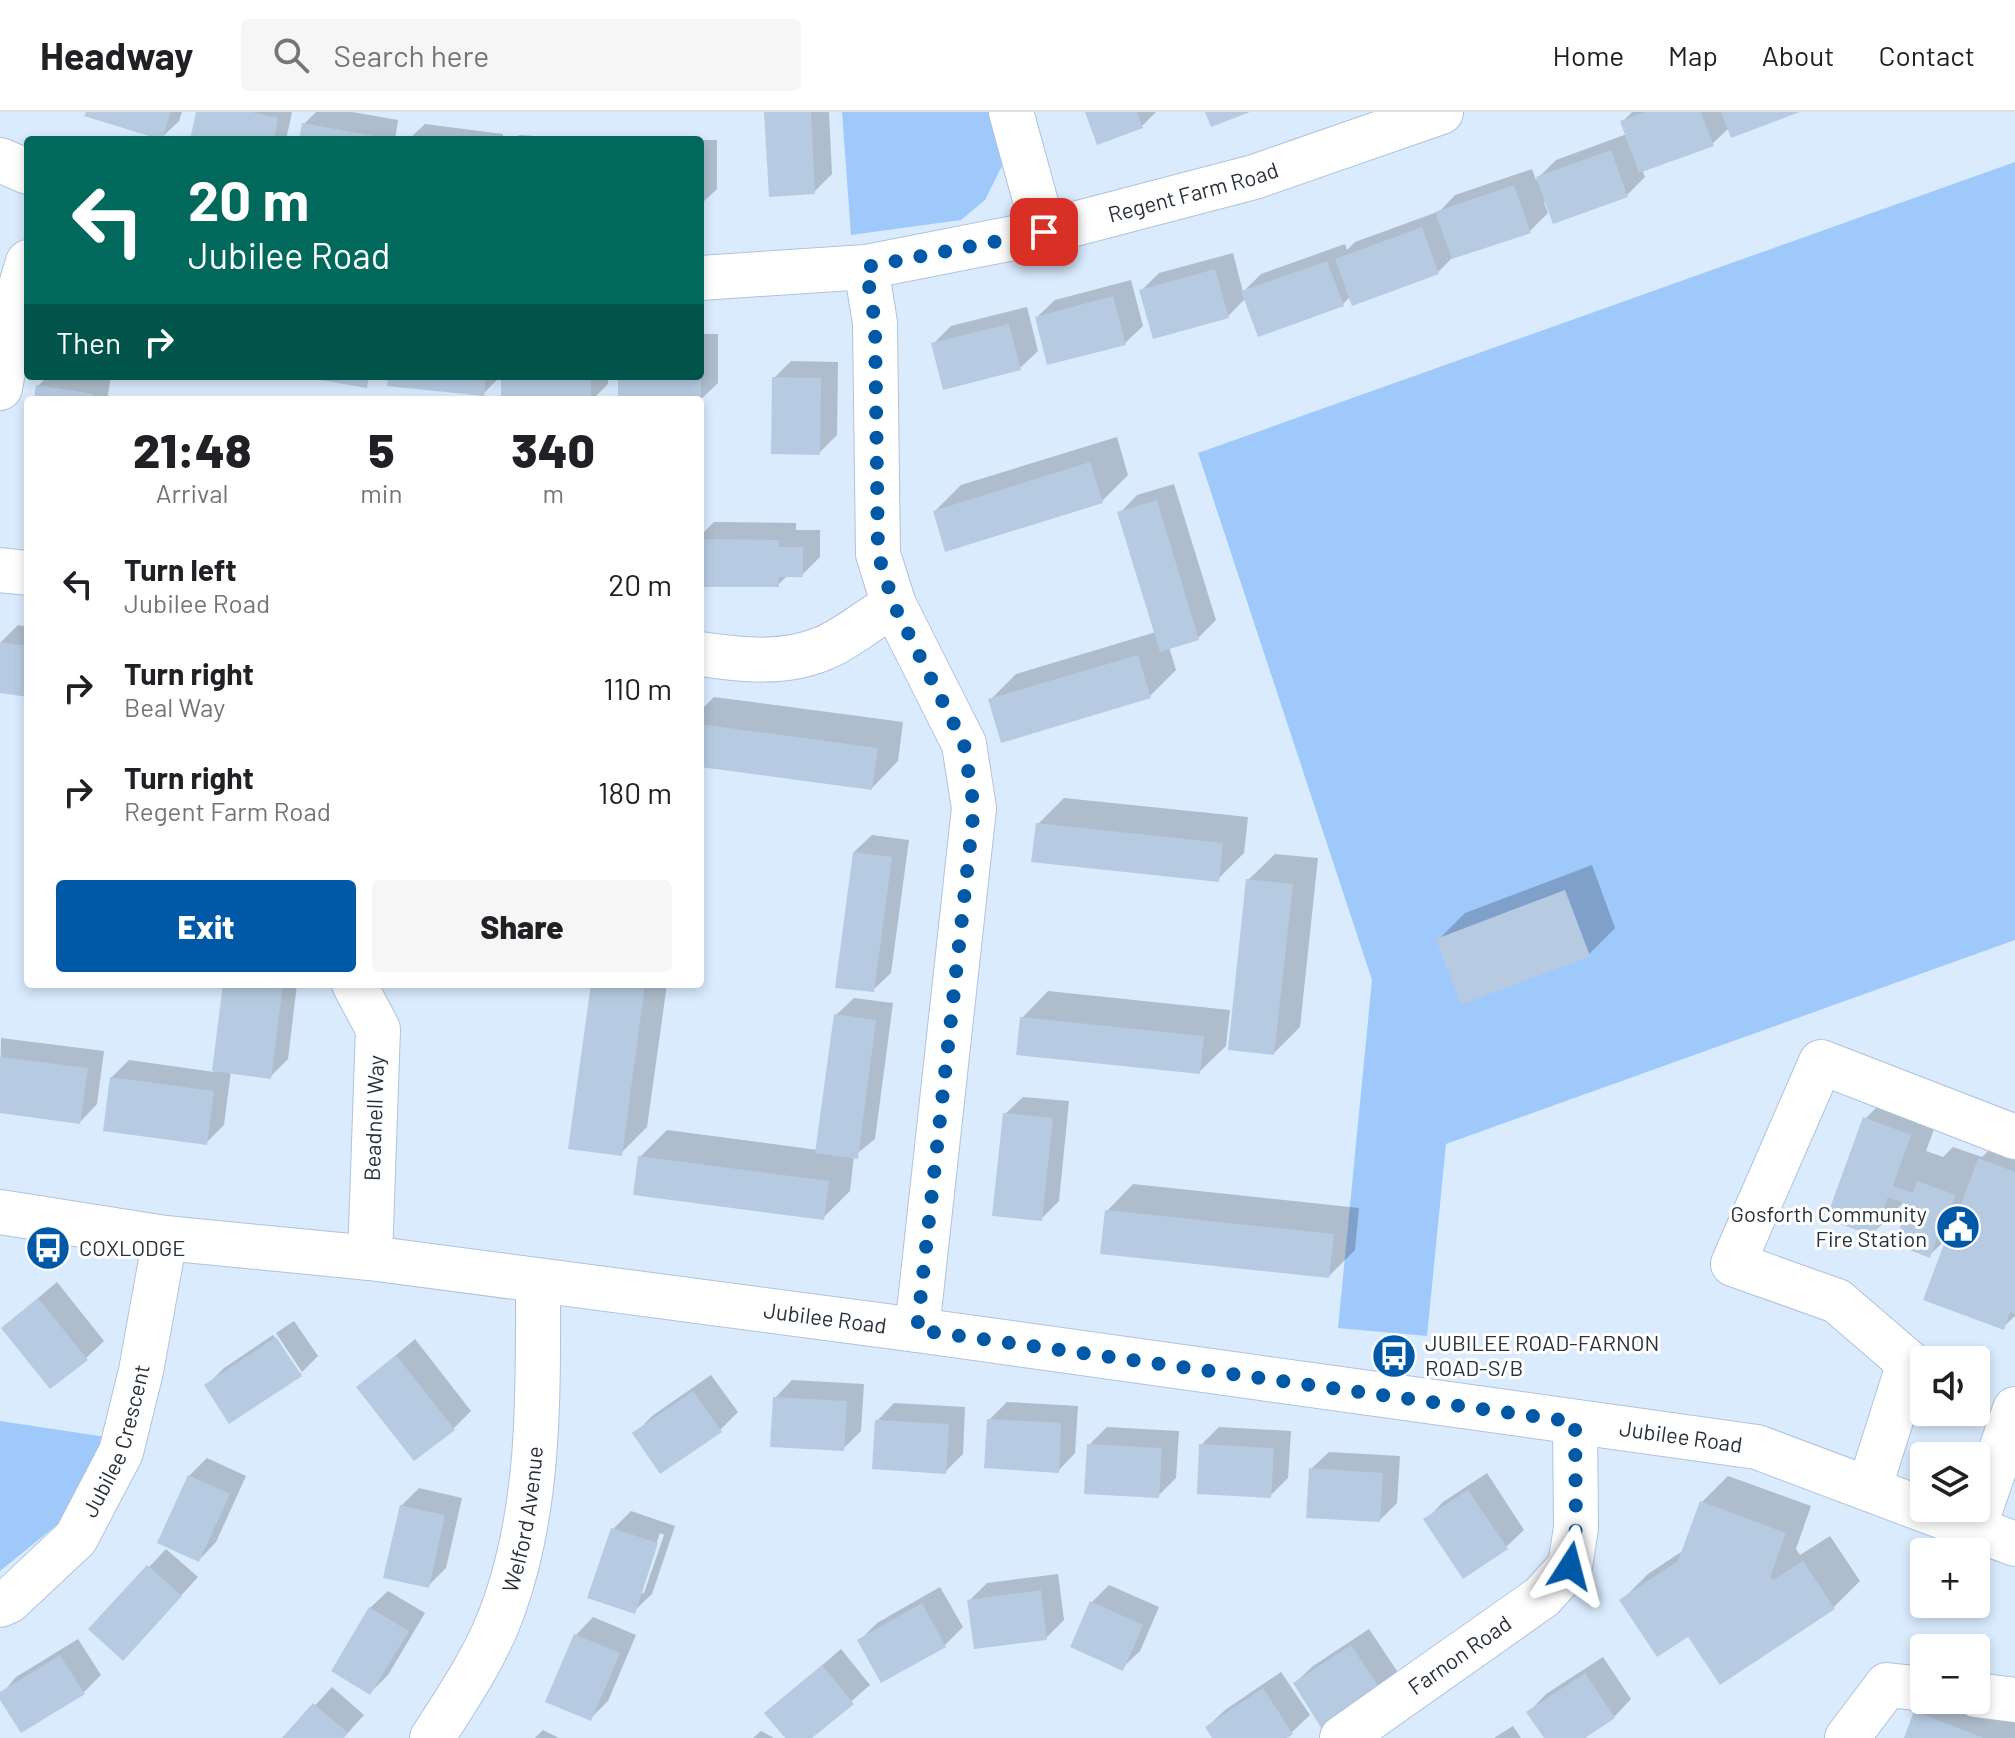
<!DOCTYPE html>
<html lang="en">
<head>
<meta charset="utf-8">
<style>
  :root { --surface:#fff; --page:#f6f6f6; --text:#202124; --muted:#757577; --line:#e0e0e0; --accent:#0059a7 }
  body { margin:0; font-family:Barlow,sans-serif; background:var(--page); color:var(--text); height:100vh; display:flex; flex-direction:column; font-size:30px; white-space:nowrap }
  * { box-sizing:border-box; margin:0 }
  p { font-size:26px; color:var(--muted) }
  .icon { flex:none; width:44px; height:44px; fill:none; stroke:currentColor; stroke-width:2; stroke-linecap:round; stroke-linejoin:round }
  .map { position:relative; flex:1; overflow:hidden }
  .sheet { position:absolute; left:24px; top:284px; width:680px; height:592px; display:flex; flex-direction:column; background:var(--surface); border-radius:8px; box-shadow:0 4px 12px #0003 }
  .sheet>* { flex:none }
  .guide { position:absolute; left:24px; top:24px; width:680px; height:244px; border-radius:8px; box-shadow:0 4px 12px #0003; background:#00695c; color:#fff; overflow:hidden }
  .tools { position:absolute; left:1910px; top:1234px; display:grid; gap:16px }
  .tools a { display:grid; place-items:center; width:80px; height:80px; border-radius:8px; background:var(--surface); box-shadow:0 4px 12px #0003; font-size:40px }
  .pin { position:absolute; display:grid; place-items:center; width:68px; height:68px; color:#fff; margin:-34px; border-radius:16px; box-shadow:0 4px 12px #0006 }
  .me { position:absolute; width:88px; margin:-44px; rotate:9deg; stroke-linejoin:round; filter:drop-shadow(0 0 6px #0008) }
  .turn { display:flex; align-items:center; gap:28px; height:168px; padding:0 32px; font-size:36px }
  .turn .icon { width:104px; height:104px; stroke-width:2.5 }
  .turn b { display:block; font-size:56px; line-height:68px }
  .then { display:flex; align-items:center; height:76px; padding:0 32px; background:#0003; gap:16px; font-size:30px }
  .eta { display:flex; justify-content:space-evenly; align-items:center; height:136px; text-align:center }
  .eta b { font-size:48px; font-weight:800; line-height:56px }
  .primary-button { display:flex; gap:16px; margin-top:auto; padding:16px 32px }
  .primary-button a { flex:1; height:92px; border-radius:8px; background:var(--accent); color:#fff; font-size:32px; font-weight:800; line-height:92px; text-align:center }
  .primary-button a+a { background:var(--page); color:var(--text) }
  ul { padding:0; list-style:none }
  li { display:flex; align-items:center; gap:24px; height:104px; padding:0 32px }
  li div { flex:1 }
  li b { display:block; font-size:30px }
  li em { font-style:normal }
  header { display:flex; align-items:center; gap:48px; box-sizing:border-box; height:112px; padding:0 40px; background:var(--surface); border-bottom:2px solid var(--line) }
  header strong { font-size:38px }
  nav { display:flex; gap:44px; margin-inline-start:auto; font-size:28px }
  .search { width:560px; height:72px; background:var(--page); display:flex; align-items:center; gap:20px; box-sizing:border-box; padding:0 28px; border-radius:8px; color:var(--muted); font-size:30px }
  .map>svg:first-child { display:block }
</style>
</head>
<body>
<header>
<strong>Headway</strong>
<div class="search"><svg class="icon" aria-label="search" viewBox="0 0 24 24"><circle cx="10" cy="10" r="6"/><path d="M15 15l6 6"/></svg>Search here</div>
<nav><a>Home</a><a>Map</a><a>About</a><a>Contact</a></nav>
</header>
<div class="map">
<svg width="2015" height="1626" viewBox="0 0 2015 1626">
  <rect width="100%" height="100%" fill="#daebfe"/>
  <!-- green -->
  <g fill="#9fc9fa">
    <polygon points="842,0 994,0 1006,46 985,88 961,108 851,123"/>
    <polygon points="2015,50 2015,828 1446,1032 1427,1224 1338,1216 1372,868 1198,341"/>
    <polygon points="0,1309 112,1326 64,1407 0,1459"/>
  </g>
  <!-- shadow -->
  <g fill="#0003" fill-rule="evenodd">
    <polygon points="88,0 182,0 179,9 161,26"/>
    <polygon points="198,0 292,0 286,28 192,28"/>
    <polygon points="316,0 352,0 398,8 395,28 301,28 304,12"/>
    <polygon points="766,0 829,0 832,62 814,80"/>
    <polygon points="1087,0 1156,0 1142,14"/>
    <polygon points="1632,0 1795,0 1729,16 1712,32 1642,58 1645,65 1627,83 1544,90 1548,101 1530,119 1453,145 1438,160 1351,184 1343,192 1246,186 1228,204 1141,179 1159,161 1233,141 1243,180 1261,162 1345,132 1347,138 1355,130 1440,99 1455,83 1532,57 1536,68 1556,48 1627,22 1622,10"/>
    <polygon points="425,12 503,22 502,28 408,28"/>
    <polygon points="519,23 602,28 514,28"/>
    <polygon points="636,28 717,28 717,77 700,93 700,28"/>
    <polygon points="1131,168 1143,214 1125,231 1037,205 1055,188"/>
    <polygon points="1027,195 1038,239 1020,256 933,232 951,214"/>
    <polygon points="700,222 718,222 718,271 700,288 620,288 620,264 700,264"/>
    <polygon points="791,249 838,250 837,323 819,341 774,266"/>
    <polygon points="48,264 111,265 107,288 36,288 38,274"/>
    <polygon points="390,264 501,264 483,282"/>
    <polygon points="503,264 608,264 608,272 592,288 503,288"/>
    <polygon points="1117,325 1128,363 1102,389 935,399 961,373"/>
    <polygon points="1174,372 1216,508 1198,526 1169,535 1176,558 1150,584 990,588 1016,562 1156,520 1120,401 1137,383"/>
    <polygon points="714,410 796,411 796,418 820,418 820,445 802,463 788,463 778,473 700,473 700,424"/>
    <polygon points="18,513 28,515 28,583 0,579 0,531"/>
    <polygon points="714,585 903,610 898,649 872,676 700,653 700,599"/>
    <polygon points="1064,686 1248,705 1244,741 1218,767 1038,712"/>
    <polygon points="872,723 909,728 891,861 873,878 854,740"/>
    <polygon points="1275,742 1318,746 1300,915 1274,941 1248,768"/>
    <polygon points="1592,753 1615,816 1589,842 1439,827 1465,801"/>
    <polygon points="225,872 297,872 288,947 270,965 231,959 224,1013 206,1031 111,966 129,948 214,960"/>
    <polygon points="593,872 667,872 647,1015 621,1041"/>
    <polygon points="1048,879 1230,898 1226,934 1199,960 1022,906"/>
    <polygon points="854,886 893,891 875,1027 854,1044 850,1079 823,1106 640,1045 667,1018 818,1038 836,903"/>
    <polygon points="1,926 104,939 97,992 80,1010 0,999"/>
    <polygon points="1900,972 1945,988 1926,1039 1943,1045 1953,1035 1982,1045 2015,1013 2015,1204 2003,1215 1949,1124 1930,1143 1911,1092 1905,1089 1873,1121 1865,1007"/>
    <polygon points="1023,985 1069,989 1059,1089 1041,1107 1005,1002"/>
    <polygon points="1133,1072 1359,1096 1355,1138 1329,1164 1107,1099"/>
    <polygon points="57,1170 104,1229 86,1246 3,1216"/>
    <polygon points="294,1209 318,1244 302,1260 276,1221"/>
    <polygon points="273,1223 298,1261 302,1261 230,1309 206,1274 224,1256"/>
    <polygon points="415,1227 471,1299 454,1316 359,1275"/>
    <polygon points="711,1263 738,1300 720,1318 635,1322 652,1304"/>
    <polygon points="792,1268 864,1272 861,1319 843,1337 775,1286"/>
    <polygon points="1007,1290 1078,1294 1075,1341 1058,1359 989,1308"/>
    <polygon points="894,1291 965,1295 963,1342 945,1360 877,1309"/>
    <polygon points="1107,1315 1179,1319 1176,1366 1158,1384 1089,1333"/>
    <polygon points="1219,1315 1291,1319 1288,1366 1270,1384 1201,1333"/>
    <polygon points="1329,1340 1400,1344 1397,1391 1380,1408 1311,1357"/>
    <polygon points="207,1346 246,1364 216,1430 199,1448 189,1364"/>
    <polygon points="1487,1361 1524,1418 1506,1435 1426,1408 1443,1390"/>
    <polygon points="1728,1364 1811,1394 1796,1437 1800,1443 1830,1424 1860,1469 1833,1496 1688,1522 1622,1488 1648,1462 1684,1438 1702,1390"/>
    <polygon points="419,1376 462,1386 446,1456 428,1474 401,1394"/>
    <path d="M 631,1399 L 675,1414 L 652,1482 L 634,1499 L 613,1417 ZM 660,1421 L 664,1423 L 644,1481 L 639,1481 Z"/>
    <polygon points="166,1437 198,1465 140,1528 91,1517"/>
    <polygon points="1058,1462 1064,1508 1046,1526 969,1489 987,1471"/>
    <polygon points="1109,1473 1159,1495 1140,1539 1122,1556 1091,1491"/>
    <polygon points="940,1475 963,1515 945,1533 882,1568 860,1528 877,1511"/>
    <polygon points="388,1479 425,1501 388,1563 370,1581 370,1496"/>
    <polygon points="593,1505 636,1523 608,1589 590,1607 576,1523"/>
    <polygon points="1369,1517 1397,1559 1380,1577 1295,1571 1313,1554"/>
    <polygon points="78,1527 101,1563 83,1581 0,1584 16,1565"/>
    <polygon points="841,1537 870,1573 809,1626 788,1626 767,1601"/>
    <polygon points="1603,1545 1631,1587 1614,1605 1581,1626 1546,1626 1529,1600 1546,1582"/>
    <polygon points="1281,1560 1310,1603 1292,1620 1284,1626 1214,1626 1207,1615 1225,1598"/>
    <polygon points="332,1575 364,1603 343,1626 285,1626"/>
    <polygon points="1928,1588 2015,1590 2015,1626 1906,1626 1916,1600"/>
    <polygon points="1513,1614 1521,1626 1494,1626"/>
    <polygon points="543,1618 559,1626 535,1626"/>
    <polygon points="761,1619 774,1626 753,1626"/>
  </g>
  <!-- building -->
  <g fill="#b6cbe2">
    <polygon points="86,0 171,0 162,28 84,4"/>
    <polygon points="196,0 252,0 278,6 274,28 190,28"/>
    <polygon points="764,0 811,0 815,82 769,85"/>
    <polygon points="1085,0 1137,0 1143,16 1097,33"/>
    <polygon points="1205,0 1250,0 1211,15"/>
    <polygon points="1645,0 1701,0 1714,34 1639,61 1620,9"/>
    <polygon points="1721,0 1800,0 1731,26"/>
    <polygon points="302,11 387,26 386,28 299,28"/>
    <polygon points="1611,38 1628,85 1553,112 1536,65"/>
    <polygon points="1514,73 1531,121 1452,147 1435,100"/>
    <polygon points="1422,115 1439,162 1352,194 1335,147"/>
    <polygon points="1327,149 1344,194 1258,225 1241,179"/>
    <polygon points="1215,157 1229,206 1153,227 1139,178"/>
    <polygon points="1113,184 1126,233 1047,253 1035,205"/>
    <polygon points="1009,212 1021,258 943,278 931,231"/>
    <polygon points="297,264 369,264 367,276"/>
    <polygon points="388,264 486,264 484,284 387,274"/>
    <rect x="501" y="264" width="90" height="24"/>
    <rect x="618" y="264" width="83" height="24"/>
    <polygon points="772,265 821,266 820,343 771,342"/>
    <polygon points="36,273 94,282 93,288 34,288"/>
    <polygon points="1090,350 1103,391 945,440 933,399"/>
    <polygon points="1157,388 1199,528 1160,540 1117,400"/>
    <polygon points="700,427 779,428 779,435 803,435 803,465 779,465 779,475 700,475"/>
    <polygon points="0,530 28,534 28,585 0,581"/>
    <polygon points="1138,543 1151,586 1001,631 988,587"/>
    <polygon points="700,612 878,636 872,678 700,655"/>
    <polygon points="1036,711 1223,731 1219,770 1031,750"/>
    <polygon points="853,740 892,745 874,880 835,876"/>
    <polygon points="1246,767 1293,772 1274,943 1228,938"/>
    <polygon points="1565,778 1590,844 1461,893 1436,827"/>
    <polygon points="223,872 283,872 271,967 212,959"/>
    <polygon points="591,872 645,872 622,1044 568,1037"/>
    <polygon points="834,902 876,908 858,1047 815,1041"/>
    <polygon points="1020,905 1204,924 1200,962 1016,943"/>
    <polygon points="0,945 88,956 80,1012 0,1001"/>
    <polygon points="110,965 214,979 207,1033 103,1019"/>
    <polygon points="1003,1001 1053,1006 1042,1109 992,1104"/>
    <polygon points="1863,1005 1911,1023 1893,1074 1913,1081 1917,1069 1956,1083 1950,1098 1958,1101 1978,1046 2015,1060 2015,1202 2010,1200 2004,1218 1923,1188 1946,1127 1938,1123 1930,1146 1894,1132 1908,1093 1888,1085 1874,1124 1826,1107"/>
    <polygon points="638,1044 829,1069 824,1108 633,1083"/>
    <polygon points="1105,1098 1334,1122 1329,1166 1100,1142"/>
    <polygon points="38,1186 88,1248 50,1277 1,1216"/>
    <polygon points="276,1225 302,1264 229,1312 204,1273"/>
    <polygon points="396,1243 455,1318 414,1349 356,1275"/>
    <polygon points="693,1279 722,1320 660,1362 632,1321"/>
    <polygon points="773,1285 847,1289 844,1339 770,1335"/>
    <polygon points="987,1307 1061,1311 1059,1361 984,1356"/>
    <polygon points="875,1308 949,1312 946,1362 872,1357"/>
    <polygon points="1087,1332 1162,1336 1159,1386 1084,1382"/>
    <polygon points="1199,1332 1274,1336 1271,1386 1197,1382"/>
    <polygon points="1309,1356 1383,1361 1380,1410 1306,1406"/>
    <polygon points="188,1363 230,1382 199,1450 157,1431"/>
    <polygon points="1468,1378 1508,1437 1463,1467 1423,1407"/>
    <polygon points="1700,1389 1786,1421 1770,1465 1773,1468 1803,1449 1835,1497 1720,1573 1688,1525 1657,1545 1619,1488 1678,1449"/>
    <polygon points="400,1393 445,1403 429,1476 383,1466"/>
    <polygon points="611,1416 658,1431 635,1502 587,1486"/>
    <polygon points="147,1453 182,1484 123,1549 88,1517"/>
    <polygon points="1041,1478 1047,1528 974,1537 967,1488"/>
    <polygon points="1090,1489 1143,1513 1123,1559 1070,1535"/>
    <polygon points="922,1491 946,1535 881,1571 857,1528"/>
    <polygon points="369,1495 409,1519 370,1583 331,1559"/>
    <polygon points="574,1522 620,1541 591,1609 545,1590"/>
    <polygon points="1351,1533 1381,1578 1322,1617 1293,1571"/>
    <polygon points="60,1543 85,1582 21,1621 0,1588 0,1580"/>
    <polygon points="822,1553 854,1592 812,1626 785,1626 764,1601"/>
    <polygon points="1585,1561 1615,1606 1585,1626 1544,1626 1526,1600"/>
    <polygon points="1263,1576 1293,1622 1287,1626 1212,1626 1205,1615"/>
    <polygon points="313,1591 348,1621 344,1626 282,1626"/>
    <polygon points="1914,1599 1984,1626 1904,1626"/>
  </g>
  <g fill="none" stroke-linecap="round" stroke-linejoin="round">
    <!-- minor casing -->
    <g stroke="#afc3db" stroke-width="46">
      <g id="minor">
        <polyline points="1011,0 1044,120"/>
        <polyline points="0,48 28,60"/>
        <polyline points="866,155 875,211 878,442 894,493 964,632 974,696 917,1218"/>
        <path id="s1" d="M 700,166 L 866,155 L 1044,120 L 1254,65 L 1441,0"/>
        <polyline points="0,276 14,197 28,150"/>
        <polyline points="0,458 28,461"/>
        <path d="M 700,542 C 742,548 784,553 824,536 C 848,526 870,506 894,493"/>
        <polyline points="354,872 378,917 370,1146"/>
        <path id="s2" d="M 0,1100 L 165,1126 L 370,1146 L 917,1218 L 1757,1335 L 2015,1432"/>
        <polyline points="1869,1377 1909,1251 1837,1189 1733,1152 1821,950 2015,1025"/>
        <polyline points="1974,1416 2015,1297"/>
        <path id="s3" d="M 0,1493 L 9,1489 L 76,1426 L 121,1340 L 141,1259 L 165,1126"/>
        <polyline points="1976,1583 2015,1588"/>
        <path id="s4" d="M 432,1626 C 459,1584 489,1540 505,1492 C 541,1389 538,1277 538,1170"/>
        <path id="s5" d="M 1342,1626 L 1542,1485 L 1570,1454 L 1576,1416 L 1575,1310"/>
        <polyline points="1847,1626 1887,1573 1924,1577"/>
      </g>
    </g>
    <!-- minor -->
    <use href="#minor" stroke="#fff" stroke-width="44"/>
  </g>
  <g fill="none" stroke-linecap="round" stroke-linejoin="round">
    <!-- route -->
    <polyline stroke="#0059a7" stroke-width="14" stroke-dasharray="0 25.2" points="1044,120 866,155 875,211 878,442 894,493 964,632 974,696 917,1218 1575,1310 1576,1416 1570,1454"/>
  </g>
  <!-- icons -->
  <defs>
    <g id="civic-disc" transform="scale(2.3)"><circle r="9.5" fill="#0059a7" stroke="#fff"/><path d="M-.6-6.5H3V-4.5H.6V-3L4-1V1h2V6H-6V1h2V-1L-.6-3ZM-1.2 2.5V6h2.4V2.5Z" fill="#fff"/></g>
    <g id="bus-disc" transform="scale(2.3)"><circle r="9.5" fill="#0059a7" stroke="#fff"/><path d="M-5-6H5V4H4V6H2V4H-2V6H-4V4H-5ZM-3.5-4V0h7V-4ZM-3.5 1.2v1.5H-2V1.2ZM2 1.2v1.5H3.5V1.2Z" fill="#fff"/></g>
  </defs>
  <g fill-rule="evenodd">
    <use href="#civic-disc" x="1958" y="1115"/>
    <use href="#bus-disc" x="48" y="1136"/>
    <use href="#bus-disc" x="1394" y="1244"/>
  </g>
  <g text-anchor="middle" stroke-width="6" stroke-linejoin="round" paint-order="stroke">
    <!-- street labels -->
    <g font-size="22" fill="#29313a" stroke="#fff">
      <text dy="8" stroke="none"><textPath href="#s1" startOffset="502">Regent Farm Road</textPath></text>
      <text transform="translate(374 1006) rotate(-88)" y="8">Beadnell Way</text>
      <text dy="8" stroke="none"><textPath href="#s2" startOffset="832">Jubilee Road</textPath></text>
      <text dy="8" stroke="none"><textPath href="#s2" startOffset="1696">Jubilee Road</textPath></text>
      <text dy="8" stroke="none"><textPath href="#s3" startOffset="208">Jubilee Crescent</textPath></text>
      <text dy="8" stroke="none"><textPath href="#s4" startOffset="240">Welford Avenue</textPath></text>
      <text dy="8" stroke="none"><textPath href="#s5" startOffset="144">Farnon Road</textPath></text>
    </g>
    <!-- poi labels -->
    <g font-size="22" fill="#29313a" stroke="#fff" text-anchor="start">
      <text x="1927" y="1110" text-anchor="end">Gosforth Community<tspan x="1927" dy="25">Fire Station</tspan></text>
      <text x="79" y="1144">COXLODGE</text>
      <text x="1425" y="1239">JUBILEE ROAD-FARNON<tspan x="1425" dy="25">ROAD-S/B</tspan></text>
    </g>
  </g>
</svg>
<div class="tools">
<a><svg class="icon" aria-label="sound" viewBox="0 0 24 24"><path d="M4 9h4l5-4v14l-5-4H4zM17 9q2 3 0 6"/></svg></a>
<a><svg class="icon" aria-label="layers" viewBox="0 0 24 24"><path d="M12 4l9 5-9 5-9-5zM3 14l9 5 9-5"/></svg></a>
<a>+</a>
<a>−</a>
</div>
<div class="pin" style="left:1044px;top:120px;background:#d93025"><svg class="icon" aria-label="arrive" viewBox="0 0 24 24"><path d="M6 21V4h12l-3 4 3 4H6"/></svg></div>
<svg class="me" style="left:1570px;top:1454px" viewBox="-20 -20 40 40"><path d="M0-17L14 15 0 8-14 15z" fill="#0059a7" stroke="#fff" stroke-width="4"/></svg>
<div class="guide">
<div class="turn"><svg class="icon" aria-label="left" viewBox="0 0 24 24"><path d="M17 20v-9H6M10 6l-5 5 5 5"/></svg><div><b>20 m</b>Jubilee Road</div></div>
<div class="then">Then<svg class="icon" aria-label="right" viewBox="0 0 24 24"><path d="M7 20v-9h11M14 6l5 5-5 5"/></svg></div>
</div>
<section class="sheet">
<div class="eta">
<div><b>21:48</b><p>Arrival</p></div>
<div><b>5</b><p>min</p></div>
<div><b>340</b><p>m</p></div>
</div>
<ul>
<li><svg class="icon" aria-label="left" viewBox="0 0 24 24"><path d="M17 20v-9H6M10 6l-5 5 5 5"/></svg><div><b>Turn left</b><p>Jubilee Road</p></div><em>20 m</em></li>
<li><svg class="icon" aria-label="right" viewBox="0 0 24 24"><path d="M7 20v-9h11M14 6l5 5-5 5"/></svg><div><b>Turn right</b><p>Beal Way</p></div><em>110 m</em></li>
<li><svg class="icon" aria-label="right" viewBox="0 0 24 24"><path d="M7 20v-9h11M14 6l5 5-5 5"/></svg><div><b>Turn right</b><p>Regent Farm Road</p></div><em>180 m</em></li>
</ul>
<div class="primary-button"><a>Exit</a><a>Share</a></div>
</section>
</div>
</body>
</html>
